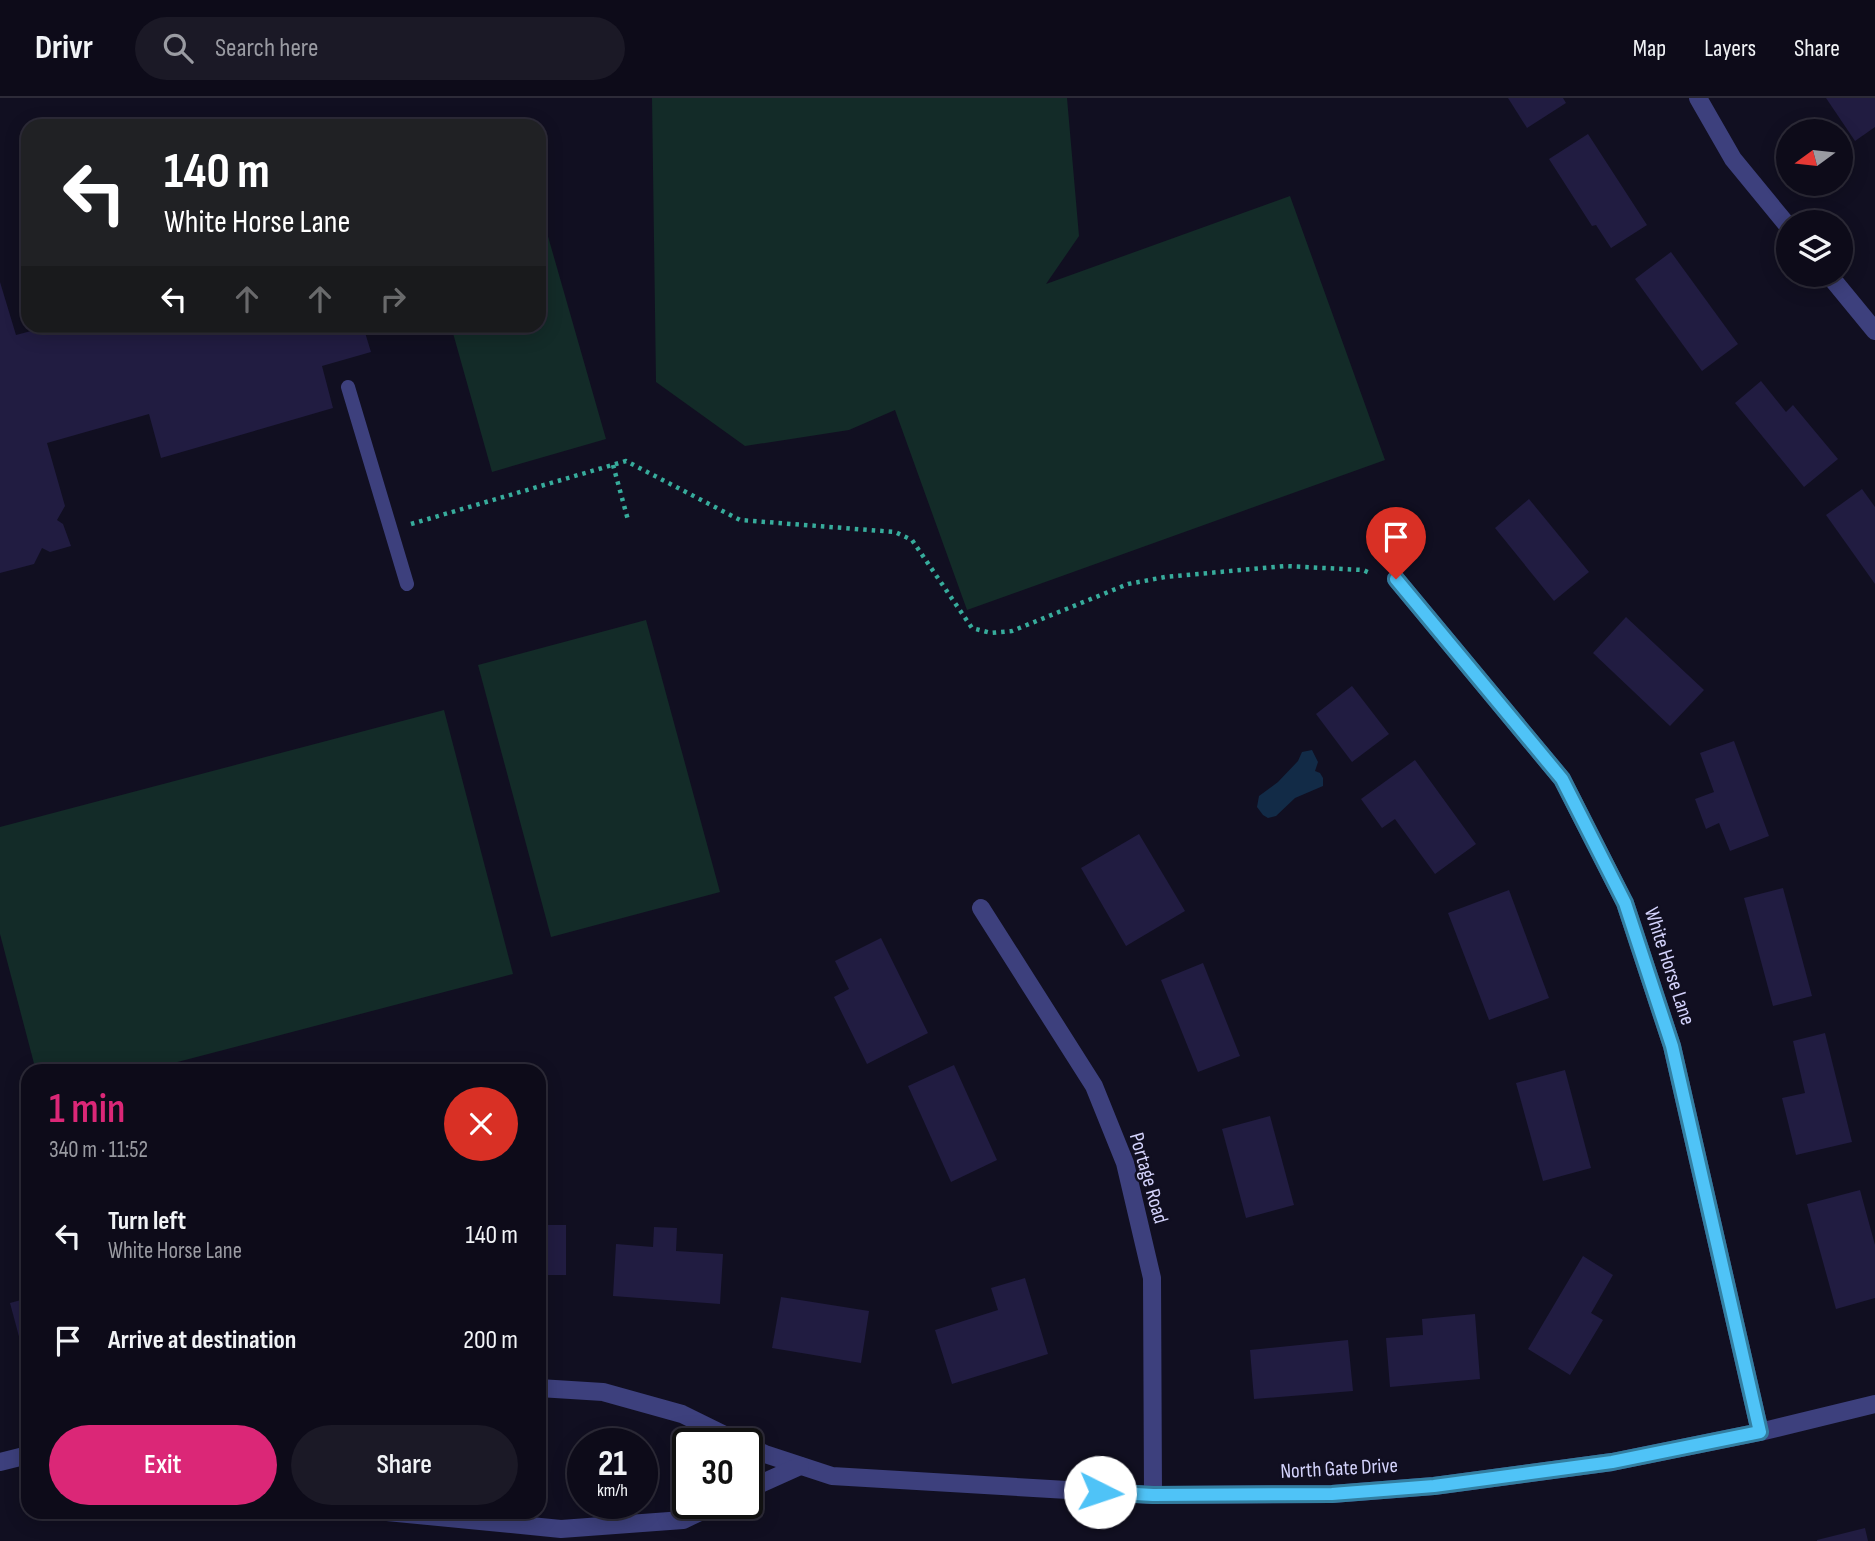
<!DOCTYPE html>
<html lang="en">
<head>
<meta charset="utf-8">
<style>
  :root { --surface:#0d0b19; --page:#1b1926; --text:#f1f3f6; --muted:#9a9ba2; --line:#2d2b38; --accent:#db2777 }
  body { margin:0; font-family:"Sofia Sans Condensed",sans-serif; background:var(--page); color:var(--text); height:100vh; display:flex; flex-direction:column; font-size:26px; white-space:nowrap }
  * { box-sizing:border-box; margin:0 }
  p { font-size:23px; color:var(--muted) }
  .icon { flex:none; width:38px; height:38px; fill:none; stroke:currentColor; stroke-width:2; stroke-linecap:round; stroke-linejoin:round }
  .map { position:relative; flex:1; overflow:hidden }
  .drawer { position:absolute; left:21px; top:966px; width:525px; height:455px; display:flex; flex-direction:column; background:var(--surface); border-radius:21px; box-shadow:0 4px 18px #0003,0 0 0 2px var(--line) }
  .drawer>* { flex:none }
  .hud { position:absolute; left:21px; top:21px; width:525px; height:214px; border-radius:21px; box-shadow:0 4px 18px #0003,0 0 0 2px var(--line); background:#202124; color:#fff; overflow:hidden }
  .needle { width:46px; rotate:255deg }
  .fabs { position:absolute; left:1776px; top:21px; display:grid; gap:14px }
  .fabs a { display:grid; place-items:center; width:77px; height:77px; border-radius:50%; background:var(--surface); box-shadow:0 4px 18px #0003,0 0 0 2px var(--line); font-size:35px }
  .speed { position:absolute; left:567px; top:1330px; display:flex; gap:14px; font-size:35px; font-weight:700; text-align:center }
  .speed>* { display:grid; place-content:center; width:91px; height:91px; border-radius:50%; background:var(--surface); box-shadow:0 4px 18px #0003,0 0 0 2px var(--line); line-height:1 }
  .speed small { font-size:18px; font-weight:400 }
  .speed .limit { border:4px solid #111; border-radius:10px; background:#fff; color:#111 }
  .pin { position:absolute; display:grid; place-items:center; width:60px; height:60px; color:#fff; margin:-72px -30px; border-radius:50% 50% 50% 0; rotate:-45deg; box-shadow:0 0 7px #0007 }
  .pin .icon { rotate:45deg }
  .me { position:absolute; width:77px; margin:-38px; rotate:94deg; stroke-linejoin:round; filter:drop-shadow(0 0 5px #0008) }
  .turn { display:flex; align-items:center; gap:24px; height:147px; padding:0 28px; font-size:32px }
  .turn .icon { width:91px; height:91px; stroke-width:2.5 }
  .turn b { display:block; font-size:49px; line-height:60px }
  .lanes { display:flex; align-items:center; height:66px; padding:0 28px; background:#0003; justify-content:center; gap:35px; direction:ltr }
  .lanes .off { opacity:.35 }
  .round { display:grid; place-items:center; flex:none; width:74px; height:74px; border-radius:37px; background:var(--page) }
  .head { display:flex; align-items:center; justify-content:space-between; height:119px; padding:0 28px }
  h1 { font-size:42px; font-weight:600; line-height:52px; color:var(--accent) }
  .button { display:flex; gap:14px; margin-top:auto; padding:14px 28px }
  .button a { flex:1; height:80px; border-radius:42px; background:var(--accent); color:#fff; font-size:28px; font-weight:600; line-height:80px; text-align:center }
  .button a+a { background:var(--page); color:var(--text) }
  ul { padding:0; list-style:none }
  li { display:flex; align-items:center; gap:21px; height:105px; padding:0 28px }
  li div { flex:1 }
  li b { display:block; font-size:26px }
  li em { font-style:normal }
  header { display:flex; align-items:center; gap:42px; box-sizing:border-box; height:98px; padding:0 35px; background:var(--surface); border-bottom:2px solid var(--line) }
  header strong { font-size:33px }
  nav { display:flex; gap:38px; margin-inline-start:auto; font-size:24px }
  .search { width:490px; height:63px; background:var(--page); display:flex; align-items:center; gap:18px; box-sizing:border-box; padding:0 24px; border-radius:38px; color:var(--muted); font-size:26px }
  .map>svg:first-child { display:block }
</style>
</head>
<body>
<header>
<strong>Drivr</strong>
<div class="search"><svg class="icon" aria-label="search" viewBox="0 0 24 24"><circle cx="10" cy="10" r="6"/><path d="M15 15l6 6"/></svg>Search here</div>
<nav><a>Map</a><a>Layers</a><a>Share</a></nav>
</header>
<div class="map">
<svg width="1875" height="1443" viewBox="0 0 1875 1443">
  <rect width="100%" height="100%" fill="#110f21"/>
  <!-- green -->
  <g fill="#132b28">
    <polygon points="652,0 1067,0 1079,138 1046,186 1290,98 1385,362 967,512 895,312 849,332 745,348 656,284"/>
    <polygon points="539,107 606,341 492,374 451,228 539,228"/>
    <polygon points="646,522 720,794 551,839 478,567"/>
    <polygon points="444,612 513,876 143,973 36,973 0,836 0,729"/>
  </g>
  <!-- water -->
  <polygon fill="#122b47" points="1312,652 1318,664 1315,673 1320,675 1323,680 1323,688 1295,700 1276,718 1268,720 1263,717 1257,709 1259,698 1278,684 1298,663 1302,654"/>
  <!-- building -->
  <g fill="#211c41">
    <polygon points="1508,0 1563,0 1566,5 1527,30"/>
    <polygon points="1826,0 1875,0 1875,29 1855,43"/>
    <polygon points="1588,36 1647,127 1611,150 1596,127 1592,128 1549,61"/>
    <polygon points="1671,154 1738,246 1702,273 1635,181"/>
    <polygon points="0,184 16,237 50,228 363,228 371,254 322,268 333,310 161,360 149,316 47,345 65,408 57,422 63,426 71,448 50,454 42,450 34,466 0,475"/>
    <polygon points="1761,283 1786,314 1793,307 1838,361 1804,389 1735,305"/>
    <polygon points="1862,391 1875,409 1875,486 1826,417"/>
    <polygon points="1529,401 1589,474 1554,503 1495,430"/>
    <polygon points="1626,519 1704,592 1670,628 1593,555"/>
    <polygon points="1352,588 1389,636 1352,664 1316,616"/>
    <polygon points="1734,643 1769,738 1730,753 1719,725 1706,731 1695,701 1714,694 1700,655"/>
    <polygon points="1415,662 1476,746 1435,776 1395,721 1382,730 1361,701"/>
    <polygon points="1139,736 1185,813 1126,848 1081,770"/>
    <polygon points="1783,790 1812,898 1773,908 1744,800"/>
    <polygon points="1509,792 1549,900 1489,922 1448,815"/>
    <polygon points="881,840 928,935 867,966 834,899 849,891 835,863"/>
    <polygon points="1203,865 1240,958 1198,974 1161,882"/>
    <polygon points="1825,935 1852,1044 1796,1057 1782,1000 1805,995 1793,943"/>
    <polygon points="954,967 997,1062 951,1084 908,988"/>
    <polygon points="1565,972 1591,1070 1543,1083 1516,985"/>
    <polygon points="1270,1018 1294,1107 1246,1120 1222,1031"/>
    <polygon points="1860,1092 1875,1147 1875,1200 1836,1211 1807,1106"/>
    <rect x="539" y="1127" width="27" height="50"/>
    <polygon points="654,1129 677,1130 676,1153 723,1156 720,1206 613,1198 616,1146 653,1149"/>
    <polygon points="1583,1158 1613,1177 1591,1215 1603,1222 1570,1277 1528,1251"/>
    <polygon points="1025,1180 1048,1256 952,1286 935,1232 998,1212 991,1190"/>
    <polygon points="781,1199 869,1213 861,1265 772,1250"/>
    <polygon points="28,1200 28,1244 21,1246 10,1205"/>
    <polygon points="1475,1216 1480,1281 1390,1289 1386,1240 1423,1237 1422,1221"/>
    <polygon points="1348,1242 1353,1293 1254,1301 1250,1252"/>
    <polygon points="1865,1430 1868,1443 1817,1443 1817,1442"/>
  </g>
  <g fill="none" stroke-linecap="round" stroke-linejoin="round">
    <!-- path -->
    <g stroke="#37ac9c" stroke-width="4.5" stroke-dasharray="3.5 5" stroke-linecap="butt">
      <polyline points="613,367 628,422"/>
      <polyline points="411,426 626,363 740,422 895,434 912,442 972,530 991,535 1012,533 1128,486 1165,479 1285,468 1363,472 1372,476"/>
    </g>
    <!-- lane -->
    <polyline stroke="#3d407d" stroke-width="14" points="348,289 407,486"/>
    <!-- street -->
    <g stroke="#3d407d" stroke-width="18">
      <polyline points="1698,0 1733,61 1788,128"/>
      <polyline points="1829,177 1875,233"/>
      <polyline points="1396,481 1562,681 1625,805 1672,948 1760,1334"/>
      <polyline points="981,810 1094,988 1125,1065 1152,1180 1153,1397"/>
      <polyline points="539,1290 603,1294 682,1316 743,1346"/>
      <polyline points="747,1348 765,1356 832,1378 1153,1397 1332,1396 1434,1388 1612,1364 1760,1334 1875,1306"/>
      <polyline points="0,1364 28,1357"/>
      <polyline points="747,1392 800,1368"/>
      <polyline points="387,1414 561,1431 683,1422 719,1405"/>
    </g>
  </g>
  <g fill="none" stroke-linecap="round" stroke-linejoin="round">
    <!-- route casing -->
    <g stroke="#337fa1" stroke-width="18">
      <polyline id="route" points="1100,1394 1153,1397 1332,1396 1434,1388 1612,1364 1760,1334 1672,948 1625,805 1562,681 1396,481"/>
    </g>
    <!-- route -->
    <use href="#route" stroke="#4fc3f7" stroke-width="12"/>
  </g>
  <g text-anchor="middle" stroke-width="5" stroke-linejoin="round" paint-order="stroke">
    <!-- street labels -->
    <g font-size="21" fill="#d4d3fc" stroke="#110f21">
      <text transform="translate(1670 868) rotate(72)" y="7">White Horse Lane</text>
      <text transform="translate(1149 1080) rotate(74)" y="7">Portage Road</text>
      <text transform="translate(1339 1370) rotate(-3)" y="7">North Gate Drive</text>
    </g>
  </g>
</svg>
<div class="fabs">
<a><svg class="needle" viewBox="-14 -14 28 28"><path d="M0-13l5 13h-10z" fill="#e53935"/><path d="M0 13l5-13h-10z" fill="#9a9ba2"/></svg></a>
<a><svg class="icon" aria-label="layers" viewBox="0 0 24 24"><path d="M12 4l9 5-9 5-9-5zM3 14l9 5 9-5"/></svg></a>
</div>
<div class="speed"><div>21<small>km/h</small></div><div class="limit">30</div></div>
<div class="pin" style="left:1396px;top:481px;background:#d93025"><svg class="icon" aria-label="arrive" viewBox="0 0 24 24"><path d="M6 21V4h12l-3 4 3 4H6"/></svg></div>
<svg class="me" style="left:1100px;top:1394px" viewBox="-20 -20 40 40"><circle r="19" fill="#fff"/><path d="M0-13L10 11 0 6-10 11z" fill="#4fc3f7"/></svg>
<div class="hud">
<div class="turn"><svg class="icon" aria-label="left" viewBox="0 0 24 24"><path d="M17 20v-9H6M10 6l-5 5 5 5"/></svg><div><b>140 m</b>White Horse Lane</div></div>
<div class="lanes"><svg class="icon" aria-label="left" viewBox="0 0 24 24"><path d="M17 20v-9H6M10 6l-5 5 5 5"/></svg><svg class="icon off" aria-label="ahead" viewBox="0 0 24 24"><path d="M12 20V5M6 11l6-6 6 6"/></svg><svg class="icon off" aria-label="ahead" viewBox="0 0 24 24"><path d="M12 20V5M6 11l6-6 6 6"/></svg><svg class="icon off" aria-label="right" viewBox="0 0 24 24"><path d="M7 20v-9h11M14 6l5 5-5 5"/></svg></div>
</div>
<section class="drawer">
<div class="head"><div><h1>1 min</h1><p>340 m · 11:52</p></div><a class="round" style="background:#d93025;color:#fff"><svg class="icon" aria-label="close" viewBox="0 0 24 24"><path d="M6 6l12 12M18 6L6 18"/></svg></a></div>
<ul>
<li><svg class="icon" aria-label="left" viewBox="0 0 24 24"><path d="M17 20v-9H6M10 6l-5 5 5 5"/></svg><div><b>Turn left</b><p>White Horse Lane</p></div><em>140 m</em></li>
<li><svg class="icon" aria-label="arrive" viewBox="0 0 24 24"><path d="M6 21V4h12l-3 4 3 4H6"/></svg><div><b>Arrive at destination</b></div><em>200 m</em></li>
</ul>
<div class="button"><a>Exit</a><a>Share</a></div>
</section>
</div>
</body>
</html>
